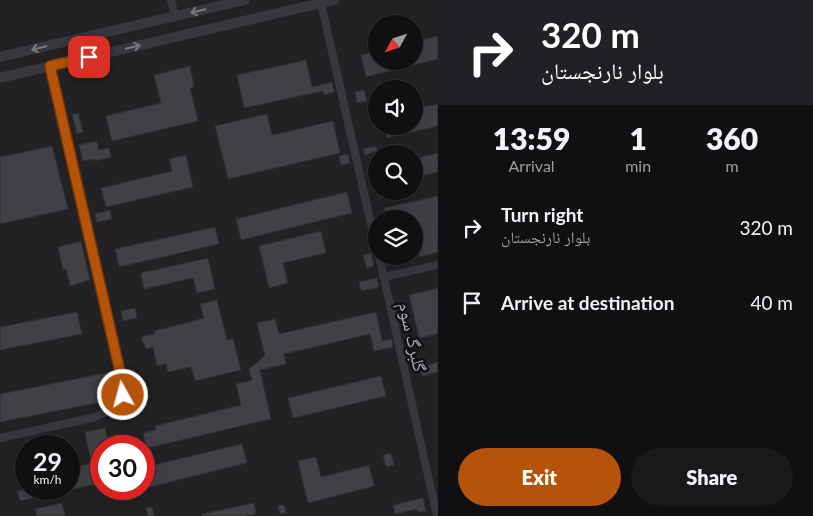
<!DOCTYPE html>
<html lang="en">
<head>
<meta charset="utf-8">
<style>
  :root { --surface:#101012; --page:#19191b; --text:#f1f3f6; --muted:#9c9d9f; --line:#303032; --accent:#b45309 }
  body { margin:0; font-family:Lato,"Noto Naskh Arabic",sans-serif; background:var(--page); color:var(--text); height:100vh; display:flex; flex-direction:column; font-size:19px; white-space:nowrap }
  * { box-sizing:border-box; margin:0 }
  p { font-size:16px; color:var(--muted) }
  .icon { flex:none; width:28px; height:28px; fill:none; stroke:currentColor; stroke-width:2; stroke-linecap:round; stroke-linejoin:round }
  .map { position:relative; flex:1; overflow:hidden }
  .drawer { display:flex; flex-direction:column; background:var(--surface); width:375px }
  .drawer>* { flex:none }
  .guide { background:#202124; color:#fff; overflow:hidden }
  .needle { width:32px; rotate:230deg }
  .controls { position:absolute; left:368px; top:15px; display:grid; gap:10px }
  .controls a { display:grid; place-items:center; width:55px; height:55px; border-radius:50%; background:var(--surface); box-shadow:0 5px 20px #0002,0 0 0 1px var(--line); font-size:25px }
  .speed { position:absolute; left:15px; top:435px; display:flex; gap:10px; font-size:25px; font-weight:700; text-align:center }
  .speed>* { display:grid; place-content:center; width:65px; height:65px; border-radius:50%; background:var(--surface); box-shadow:0 5px 20px #0002,0 0 0 1px var(--line); line-height:1 }
  .speed small { font-size:12px; font-weight:400 }
  .speed .limit { border:8px solid #d22; background:#fff; color:#111 }
  .pin { position:absolute; display:grid; place-items:center; width:42px; height:42px; color:#fff; margin:-21px; border-radius:10px; box-shadow:0 2px 8px #0006 }
  .me { position:absolute; width:55px; margin:-28px; rotate:353deg; stroke-linejoin:round; filter:drop-shadow(0 0 4px #0008) }
  .turn { display:flex; align-items:center; gap:18px; height:105px; padding:0 20px; font-size:22px }
  .turn .icon { width:65px; height:65px; stroke-width:2.5 }
  .turn b { display:block; font-size:35px; line-height:42px }
  .eta { display:flex; justify-content:space-evenly; align-items:center; height:85px; text-align:center }
  .eta b { font-size:30px; font-weight:800; line-height:35px }
  .cta { display:flex; gap:10px; margin-top:auto; padding:10px 20px }
  .cta a { flex:1; height:58px; border-radius:30px; background:var(--accent); color:#fff; font-size:20px; font-weight:800; line-height:58px; text-align:center }
  .cta a+a { background:var(--page); color:var(--text) }
  ul { padding:0; list-style:none }
  li { display:flex; align-items:center; gap:15px; height:75px; padding:0 20px }
  li div { flex:1 }
  li b { display:block; font-size:19px }
  li em { font-style:normal }
  main { display:flex; flex:1; min-height:0 }
  .map>svg:first-child { display:block }
</style>
</head>
<body>
<main>
<div class="map">
<svg width="438" height="516" viewBox="0 0 438 516">
  <rect width="100%" height="100%" fill="#161618"/>
  <!-- built -->
  <path fill="#222225" fill-rule="evenodd" d="M 0,0 L 438,0 L 438,516 L 0,516 ZM 376,24 L 414,24 L 414,61 L 376,61 ZM 376,89 L 414,89 L 414,126 L 376,126 ZM 376,154 L 414,154 L 414,191 L 376,191 ZM 376,219 L 414,219 L 414,256 L 376,256 ZM 26,446 L 69,446 L 69,489 L 26,489 ZM 101,446 L 144,446 L 144,489 L 101,489 Z"/>
  <!-- building -->
  <g fill="#404145" stroke="#303034">
    <polygon points="438,36 438,59 366,77 361,55 376,51 376,61 414,61 414,42"/>
    <polygon points="306,60 312,87 332,82 334,92 324,95 323,91 244,108 237,75"/>
    <polygon points="190,66 194,87 190,88 198,121 112,141 106,116 161,103 154,75"/>
    <polygon points="364,90 367,101 357,103 355,92"/>
    <polygon points="438,104 438,126 387,138 385,126 414,126 414,109"/>
    <polygon points="78,113 83,132 77,134 72,115"/>
    <polygon points="267,114 272,135 333,121 340,153 228,179 215,126"/>
    <polygon points="97,141 99,150 109,148 111,157 95,161 94,159 83,161 79,145"/>
    <polygon points="52,146 68,209 0,224 0,157"/>
    <polygon points="376,146 377,151 365,155 363,149"/>
    <polygon points="438,153 438,172 414,178 414,159"/>
    <polygon points="348,154 350,163 341,165 339,156"/>
    <polygon points="186,155 193,187 106,207 101,188 172,171 169,159"/>
    <polygon points="347,192 352,213 241,240 236,219"/>
    <polygon points="438,196 438,252 420,257 414,234 414,219 387,219 384,208"/>
    <polygon points="110,210 112,219 97,222 95,214"/>
    <polygon points="215,227 219,244 119,267 115,249"/>
    <polygon points="321,231 326,253 283,263 288,283 269,288 259,246"/>
    <polygon points="81,241 90,280 70,286 66,269 63,270 58,247"/>
    <polygon points="371,253 374,266 367,268 363,255"/>
    <polygon points="208,258 215,289 197,293 193,278 144,289 141,273"/>
    <polygon points="377,278 379,287 361,291 359,282"/>
    <polygon points="438,288 438,334 419,338 409,295"/>
    <polygon points="217,300 227,340 233,338 241,370 195,381 191,367 168,372 166,364 157,366 153,347 146,349 141,337 155,334 155,331 204,318 200,304"/>
    <polygon points="135,308 137,318 123,321 121,311"/>
    <polygon points="77,312 82,334 0,350 0,327"/>
    <polygon points="376,312 382,341 392,339 393,347 374,351 370,334 284,354 286,364 260,370 271,419 147,448 143,433 156,430 155,426 241,405 236,384 252,380 249,369 265,356 257,323 275,319 279,334"/>
    <polygon points="438,362 438,372 422,376 420,367"/>
    <polygon points="114,370 116,378 111,379 112,387 99,390 102,402 0,422 0,394 106,373"/>
    <polygon points="381,376 386,396 293,418 288,398"/>
    <polygon points="105,428 109,446 101,446 101,483 69,490 69,468 91,463 85,432"/>
    <polygon points="242,444 247,463 150,487 145,467"/>
    <polygon points="391,453 394,465 386,467 383,455"/>
    <polygon points="316,457 321,477 369,465 374,486 308,503 298,461"/>
    <polygon points="28,489 64,489 64,491 20,501 17,491"/>
    <polygon points="423,498 426,511 418,512 417,509 395,514 393,505"/>
    <polygon points="62,503 65,516 37,516 35,509"/>
    <polygon points="254,503 256,514 246,516 202,516 202,514"/>
    <polygon points="284,505 286,513 280,514 278,506"/>
    <polygon points="152,507 154,516 148,516 146,508"/>
  </g>
  <g fill="none" stroke-linecap="round" stroke-linejoin="round">
    <!-- minor -->
    <g stroke="#37383d" stroke-width="8">
      <polyline points="171,0 175,17"/>
      <polyline points="321,3 376,246"/>
      <polyline points="379,256 437,516"/>
      <polyline points="383,277 438,265"/>
      <polyline points="0,438 96,417 114,407 123,395 121,376 50,66"/>
    </g>
    <!-- tertiary -->
    <g stroke="#37383d" stroke-width="10">
      <polyline points="0,57 245,0"/>
      <polyline points="0,78 334,0"/>
    </g>
  </g>
  <!-- one-way arrows -->
  <defs><path id="oneway-shaft" d="M-6 0H5M1.5-3L5.5 0L1.5 3" fill="none" stroke-width="1.6" stroke-linecap="round" stroke-linejoin="round" transform="scale(1.25)"/></defs>
  <g stroke="#757881">
    <use href="#oneway-shaft" transform="translate(198 11) rotate(167)"/>
    <use href="#oneway-shaft" transform="translate(133 47) rotate(-13)"/>
    <use href="#oneway-shaft" transform="translate(39 48) rotate(167)"/>
  </g>
  <g fill="none" stroke-linecap="round" stroke-linejoin="round">
    <!-- route casing -->
    <g stroke="#753606" stroke-width="12">
      <polyline id="route" points="89,57 50,66 121,376 123,395"/>
    </g>
    <!-- route -->
    <use href="#route" stroke="#b45309" stroke-width="9"/>
  </g>
  <g text-anchor="middle" stroke-width="5" stroke-linejoin="round" paint-order="stroke">
    <!-- street labels -->
    <g font-size="18" fill="#a8adb8" stroke="#111113">
      <text transform="translate(412 337) rotate(77)" y="6">گلبرگ سوم</text>
    </g>
  </g>
</svg>
<div class="controls">
<a><svg class="needle" viewBox="-14 -14 28 28"><path d="M0-13l5 13h-10z" fill="#e53935"/><path d="M0 13l5-13h-10z" fill="#9c9d9f"/></svg></a>
<a><svg class="icon" aria-label="sound" viewBox="0 0 24 24"><path d="M4 9h4l5-4v14l-5-4H4zM17 9q2 3 0 6"/></svg></a>
<a><svg class="icon" aria-label="search" viewBox="0 0 24 24"><circle cx="10" cy="10" r="6"/><path d="M15 15l6 6"/></svg></a>
<a><svg class="icon" aria-label="layers" viewBox="0 0 24 24"><path d="M12 4l9 5-9 5-9-5zM3 14l9 5 9-5"/></svg></a>
</div>
<div class="speed"><div>29<small>km/h</small></div><div class="limit">30</div></div>
<div class="pin" style="left:89px;top:57px;background:#d93025"><svg class="icon" aria-label="arrive" viewBox="0 0 24 24"><path d="M6 21V4h12l-3 4 3 4H6"/></svg></div>
<svg class="me" style="left:123px;top:395px" viewBox="-20 -20 40 40"><circle r="17" fill="#b45309" stroke="#fff" stroke-width="3"/><path d="M0-11L8 9 0 5-8 9z" fill="#fff"/></svg>
</div>
<section class="drawer">
<div class="guide">
<div class="turn"><svg class="icon" aria-label="right" viewBox="0 0 24 24"><path d="M7 20v-9h11M14 6l5 5-5 5"/></svg><div><b>320 m</b>بلوار نارنجستان</div></div>
</div>
<div class="eta">
<div><b>13:59</b><p>Arrival</p></div>
<div><b>1</b><p>min</p></div>
<div><b>360</b><p>m</p></div>
</div>
<ul>
<li><svg class="icon" aria-label="right" viewBox="0 0 24 24"><path d="M7 20v-9h11M14 6l5 5-5 5"/></svg><div><b>Turn right</b><p>بلوار نارنجستان</p></div><em>320 m</em></li>
<li><svg class="icon" aria-label="arrive" viewBox="0 0 24 24"><path d="M6 21V4h12l-3 4 3 4H6"/></svg><div><b>Arrive at destination</b></div><em>40 m</em></li>
</ul>
<div class="cta"><a>Exit</a><a>Share</a></div>
</section>
</main>
</body>
</html>
